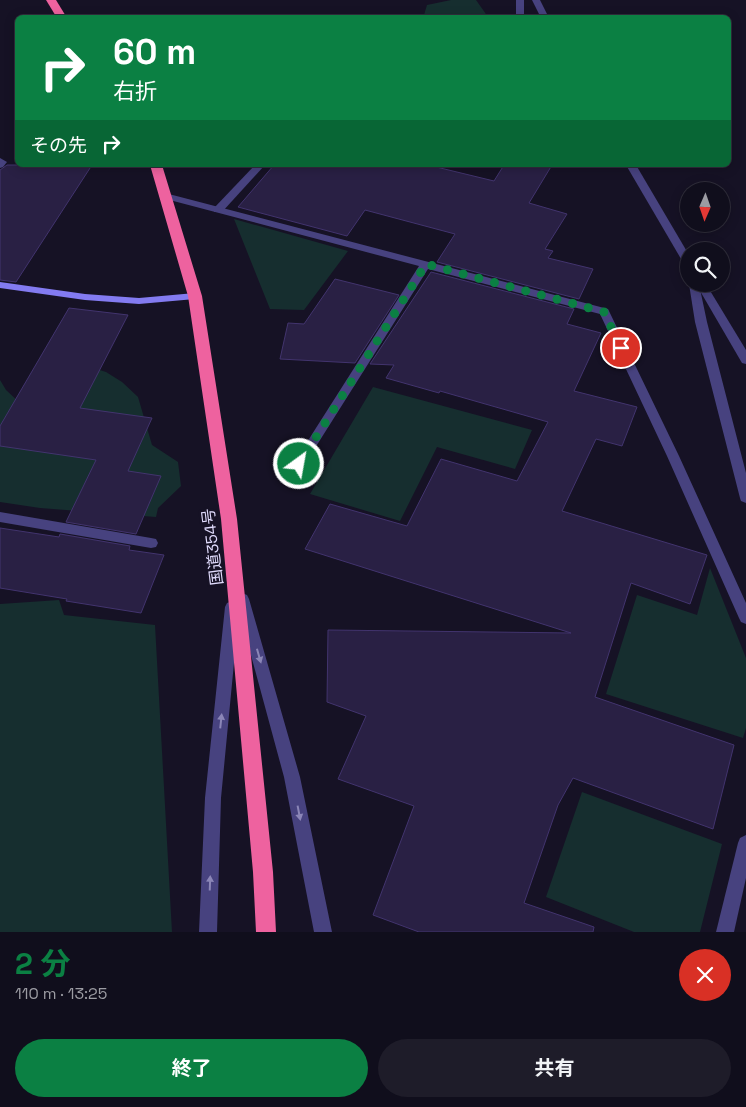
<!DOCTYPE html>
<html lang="ja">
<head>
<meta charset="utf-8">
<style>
  :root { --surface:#100e1c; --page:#1e1c29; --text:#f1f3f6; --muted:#9c9ca3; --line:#302e3b; --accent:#0b8043 }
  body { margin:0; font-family:"Space Grotesk","Noto Sans JP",sans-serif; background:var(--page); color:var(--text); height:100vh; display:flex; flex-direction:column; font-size:19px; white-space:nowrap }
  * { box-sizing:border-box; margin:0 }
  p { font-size:16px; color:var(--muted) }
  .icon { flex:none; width:28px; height:28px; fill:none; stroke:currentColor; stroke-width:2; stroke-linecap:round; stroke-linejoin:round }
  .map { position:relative; height:932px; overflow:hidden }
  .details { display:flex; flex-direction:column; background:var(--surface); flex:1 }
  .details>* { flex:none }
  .guide { position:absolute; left:15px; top:15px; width:716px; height:152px; border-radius:8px; box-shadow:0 2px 12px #0003,0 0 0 1px var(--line); background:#0b8043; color:#fff; overflow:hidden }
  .needle { width:32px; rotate:182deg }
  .tools { position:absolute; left:680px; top:182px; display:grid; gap:10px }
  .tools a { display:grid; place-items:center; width:50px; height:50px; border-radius:50%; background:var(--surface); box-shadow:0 2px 12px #0003,0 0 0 1px var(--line); font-size:25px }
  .pin { position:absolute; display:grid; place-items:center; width:42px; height:42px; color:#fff; margin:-21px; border:2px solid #fff; border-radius:50%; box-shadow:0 1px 5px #0007 }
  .me { position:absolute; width:55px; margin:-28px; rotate:32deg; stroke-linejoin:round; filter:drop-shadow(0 0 4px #0008) }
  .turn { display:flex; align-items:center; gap:18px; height:105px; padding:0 15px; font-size:22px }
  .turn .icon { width:65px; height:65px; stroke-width:2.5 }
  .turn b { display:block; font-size:35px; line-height:42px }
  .then { display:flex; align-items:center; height:48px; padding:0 15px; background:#0003; gap:10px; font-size:19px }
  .round { display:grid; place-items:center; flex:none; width:52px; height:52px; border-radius:26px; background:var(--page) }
  .overview { display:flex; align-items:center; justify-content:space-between; height:85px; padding:0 15px }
  h1 { font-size:30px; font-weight:700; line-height:38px; color:var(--accent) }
  .primary-button { display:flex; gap:10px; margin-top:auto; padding:10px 15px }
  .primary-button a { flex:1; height:58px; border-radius:30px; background:var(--accent); color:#fff; font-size:20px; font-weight:700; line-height:58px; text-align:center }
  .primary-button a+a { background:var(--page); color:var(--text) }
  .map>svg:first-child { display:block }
</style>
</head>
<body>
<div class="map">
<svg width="746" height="932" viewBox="0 0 746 932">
  <rect width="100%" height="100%" fill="#161225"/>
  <!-- green -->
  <g fill="#162e2f">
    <polygon points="451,0 476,0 488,17 390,17 391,15 424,15 427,5"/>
    <polygon points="234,219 348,251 304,310 270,309"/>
    <polygon points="68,360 106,372 122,382 138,397 152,445 178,462 181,486 158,508 156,517 40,508 0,502 0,380 6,390 22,405"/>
    <polygon points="373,387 532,430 515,469 437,447 400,521 310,494"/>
    <polygon points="710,568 746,658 746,728 743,738 606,694 637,595 697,615"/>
    <polygon points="59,600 64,615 155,625 172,932 0,932 0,604"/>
    <polygon points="582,792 722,844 700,932 634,932 546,897"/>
  </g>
  <!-- building -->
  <g fill="#292044" stroke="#42346e">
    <polygon points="7,165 92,165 16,282 0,280 0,170"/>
    <polygon points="274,165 428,165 494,181 504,165 552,165 529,203 567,214 545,249 553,251 548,258 593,269 579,299 437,262 455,234 365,210 347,236 238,207"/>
    <polygon points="431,272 574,309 567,324 601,333 574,391 637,407 622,446 596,439 562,511 707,555 690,604 631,583 595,697 734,745 713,829 573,778 558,805 524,903 594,927 593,932 419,932 373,915 414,806 338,779 366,716 327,702 328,630 571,633 305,549 330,504 407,526 441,459 517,481 548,422 440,391 439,393 386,378 394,365 370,364"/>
    <polygon points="335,279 399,295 355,363 280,359 288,323 304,324"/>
    <polygon points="69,308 128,315 80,408 152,418 128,471 161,476 136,534 66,522 96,460 0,446 0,426"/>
    <polygon points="0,528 59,537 60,534 130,546 129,550 164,555 141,613 66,601 67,599 0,588"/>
  </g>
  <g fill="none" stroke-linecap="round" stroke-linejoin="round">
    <!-- lane -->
    <g fill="#47427f" fill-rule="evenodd">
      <rect x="516" y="0" width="8" height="18"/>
      <polygon points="532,0 540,0 549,18 541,18"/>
      <polygon points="255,165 265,165 222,212 214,212 214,208"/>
      <polygon points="626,165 636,165 689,255 689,267 684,264"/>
      <polygon points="689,284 699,284 707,322 746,473 746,503 741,501 740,498 695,322"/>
    </g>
    <!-- street -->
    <g fill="#47427f" fill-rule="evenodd">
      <polygon points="0,158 7,162 3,167 0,168"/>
      <polygon points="165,193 608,309 679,456 746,603 746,624 741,622 739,618 667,456 600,314 428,269 303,467 295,467 293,464 295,461 419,266 162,198 162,194"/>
      <polygon points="696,284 706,284 746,350 746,364 742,363"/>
      <polygon points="0,512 151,538 156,539 158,543 156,547 151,548 0,522"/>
      <polygon points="242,593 247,595 249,599 300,777 332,932 314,932 284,777 239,611 221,798 217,932 199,932 205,798 225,607 227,603 232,601 236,603 235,599 237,595"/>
      <polygon points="746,835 746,878 734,932 716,932 738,843 740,838"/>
    </g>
    <!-- secondary -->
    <polygon fill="#837bf1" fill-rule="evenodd" points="0,282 85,294 139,298 195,293 200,296 195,299 139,304 85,300 0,288"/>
    <!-- highway -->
    <g fill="#ee629f" fill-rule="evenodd">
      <polygon points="46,0 56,0 67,18 57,18"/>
      <polygon points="150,165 162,165 202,296 237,519 273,872 276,932 256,932 253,872 221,519 188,296"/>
    </g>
  </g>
  <!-- one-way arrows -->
  <defs><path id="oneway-solid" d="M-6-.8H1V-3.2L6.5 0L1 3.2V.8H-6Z" transform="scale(1.25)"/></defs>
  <g fill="#8b86b7">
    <use href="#oneway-solid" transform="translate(259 656) rotate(74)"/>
    <use href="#oneway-solid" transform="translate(221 721) rotate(-84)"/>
    <use href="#oneway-solid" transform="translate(299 813) rotate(79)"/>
    <use href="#oneway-solid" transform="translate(210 883) rotate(-88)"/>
  </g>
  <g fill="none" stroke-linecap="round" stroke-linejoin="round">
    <!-- route -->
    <polyline stroke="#0b8043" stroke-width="9" stroke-dasharray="0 16.2" points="299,464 426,264 604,312 621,348"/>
  </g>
  <g text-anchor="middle" stroke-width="5" stroke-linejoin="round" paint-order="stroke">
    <!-- street labels -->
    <g font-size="16" fill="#dfdafb" stroke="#161225">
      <text transform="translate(212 547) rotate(-97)" y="6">国道354号</text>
    </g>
  </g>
</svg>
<div class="tools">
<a><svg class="needle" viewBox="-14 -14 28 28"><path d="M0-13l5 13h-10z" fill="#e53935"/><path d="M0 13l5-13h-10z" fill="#9c9ca3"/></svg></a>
<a><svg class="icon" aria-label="search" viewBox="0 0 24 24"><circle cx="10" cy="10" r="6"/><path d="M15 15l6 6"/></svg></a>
</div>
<div class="pin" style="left:621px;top:348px;background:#d93025"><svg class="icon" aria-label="arrive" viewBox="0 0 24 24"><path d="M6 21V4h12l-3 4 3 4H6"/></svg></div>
<svg class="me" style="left:299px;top:464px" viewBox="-20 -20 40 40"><circle r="17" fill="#0b8043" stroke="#fff" stroke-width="3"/><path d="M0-11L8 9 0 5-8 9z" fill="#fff"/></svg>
<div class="guide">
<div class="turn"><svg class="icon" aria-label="right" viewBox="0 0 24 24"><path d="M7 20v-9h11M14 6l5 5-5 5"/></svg><div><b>60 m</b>右折</div></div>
<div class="then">その先<svg class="icon" aria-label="right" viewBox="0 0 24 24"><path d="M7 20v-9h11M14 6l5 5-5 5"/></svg></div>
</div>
</div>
<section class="details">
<div class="overview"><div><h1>2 分</h1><p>110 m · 13:25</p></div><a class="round" style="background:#d93025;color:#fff"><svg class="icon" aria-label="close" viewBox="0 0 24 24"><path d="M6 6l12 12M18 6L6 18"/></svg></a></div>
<div class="primary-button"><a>終了</a><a>共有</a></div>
</section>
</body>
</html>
